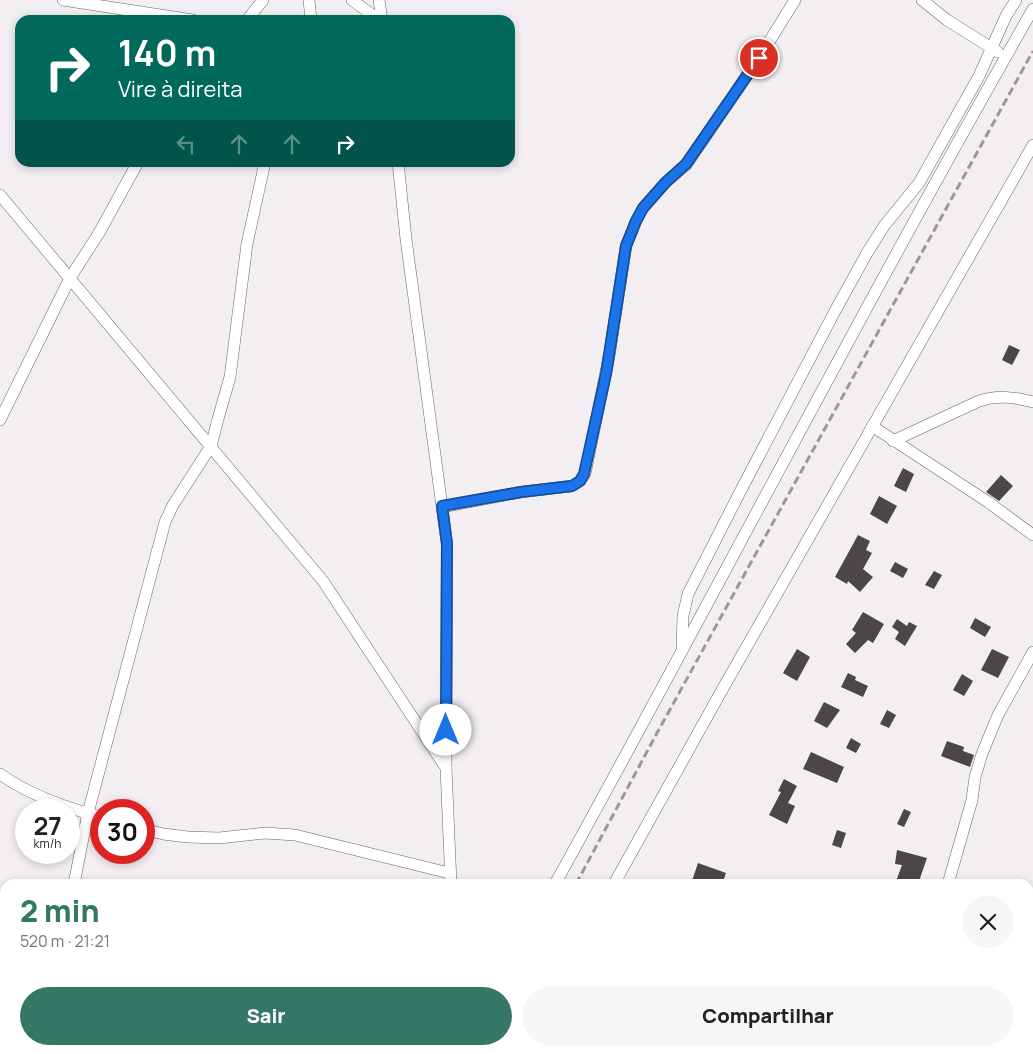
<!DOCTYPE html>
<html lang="pt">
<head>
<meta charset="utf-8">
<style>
  :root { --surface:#fff; --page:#f6f6f6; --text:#222; --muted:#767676; --accent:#357767 }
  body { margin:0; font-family:Manrope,sans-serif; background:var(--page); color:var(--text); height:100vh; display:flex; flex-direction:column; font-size:19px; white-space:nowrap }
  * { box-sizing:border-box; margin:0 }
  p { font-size:16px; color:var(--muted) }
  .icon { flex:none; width:28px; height:28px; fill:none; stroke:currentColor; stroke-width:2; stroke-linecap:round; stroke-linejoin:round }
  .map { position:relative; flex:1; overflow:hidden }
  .side { position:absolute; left:0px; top:879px; width:1034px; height:176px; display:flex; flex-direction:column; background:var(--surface); border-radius:15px 15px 0 0; box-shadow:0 2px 8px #0003 }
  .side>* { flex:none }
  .guide { position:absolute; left:15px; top:15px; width:500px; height:152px; border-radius:15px; box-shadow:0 2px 8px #0003; background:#00695c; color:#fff; overflow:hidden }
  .speed { position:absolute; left:15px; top:799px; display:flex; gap:10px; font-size:25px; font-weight:700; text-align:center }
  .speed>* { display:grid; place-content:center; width:65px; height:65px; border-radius:50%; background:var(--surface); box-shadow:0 2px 8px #0003; line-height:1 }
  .speed small { font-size:12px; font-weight:400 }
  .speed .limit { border:8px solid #d22; background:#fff; color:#111 }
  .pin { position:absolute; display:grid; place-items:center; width:42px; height:42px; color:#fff; margin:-21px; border:2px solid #fff; border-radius:50%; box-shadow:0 1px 5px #0007 }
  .me { position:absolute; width:55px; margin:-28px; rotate:0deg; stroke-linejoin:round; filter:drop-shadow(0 0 4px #0008) }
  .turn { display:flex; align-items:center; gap:18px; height:105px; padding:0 20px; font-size:22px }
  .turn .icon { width:65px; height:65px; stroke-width:2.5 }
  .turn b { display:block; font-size:35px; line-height:42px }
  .lanes { display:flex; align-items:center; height:48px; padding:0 20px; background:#0003; justify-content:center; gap:25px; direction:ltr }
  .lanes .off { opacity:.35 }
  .round { display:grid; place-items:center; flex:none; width:52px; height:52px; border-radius:26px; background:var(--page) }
  .overview { display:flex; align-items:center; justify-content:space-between; height:85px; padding:0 20px }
  h1 { font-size:30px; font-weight:800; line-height:38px; color:var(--accent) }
  .action { display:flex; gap:10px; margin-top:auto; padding:10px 20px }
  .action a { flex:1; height:58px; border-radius:30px; background:var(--accent); color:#fff; font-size:20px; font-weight:800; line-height:58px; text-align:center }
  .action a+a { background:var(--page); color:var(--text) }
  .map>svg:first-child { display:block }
</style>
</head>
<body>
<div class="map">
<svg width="1033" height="1054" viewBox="0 0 1033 1054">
  <rect width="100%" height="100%" fill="#f3eef1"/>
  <!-- building -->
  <g fill="#4a4649">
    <polygon points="1009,345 1020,350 1012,365 1002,360"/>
    <polygon points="903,468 914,474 906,492 894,486"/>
    <polygon points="1001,475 1013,486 999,501 986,492"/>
    <polygon points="879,496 897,506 887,524 870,514"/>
    <polygon points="858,535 870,541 866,550 872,553 863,569 873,577 860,592 848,581 847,584 835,577"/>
    <polygon points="895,562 908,569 903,578 890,571"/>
    <polygon points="934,571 942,575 934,589 925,585"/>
    <polygon points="863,612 884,624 873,643 868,640 855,653 846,644 856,633 852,630"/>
    <polygon points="975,618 991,627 985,637 970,628"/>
    <polygon points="897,619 907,626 909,622 917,626 905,646 895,639 899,632 892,627"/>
    <polygon points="797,649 810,657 797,681 783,673"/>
    <polygon points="992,649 1009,657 998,678 981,670"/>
    <polygon points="848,673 856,677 855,680 868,686 863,697 841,687"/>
    <polygon points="962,674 973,681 964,696 953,690"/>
    <polygon points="824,702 840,710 827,728 814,721"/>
    <polygon points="887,710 896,715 889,728 880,724"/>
    <polygon points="851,738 861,744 856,753 846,748"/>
    <polygon points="947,741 964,747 963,751 974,755 970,767 941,756"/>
    <polygon points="811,752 844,767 837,783 803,769"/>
    <polygon points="784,779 797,786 788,803 795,806 787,824 769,815 781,792 778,791"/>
    <polygon points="904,809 911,812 904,827 897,824"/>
    <polygon points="837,830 846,833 841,848 832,845"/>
    <polygon points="897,850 927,858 918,884 895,884 902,865 895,864"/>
    <polygon points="698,863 726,873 722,884 691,884"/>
  </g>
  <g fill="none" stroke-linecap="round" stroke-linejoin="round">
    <!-- minor casing -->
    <g stroke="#686467" stroke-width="12">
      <g id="minor">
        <polyline points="63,0 193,20"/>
        <polyline points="309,0 311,20"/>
        <polyline points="352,0 379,20"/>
        <polyline points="379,0 382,20"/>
        <polyline points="922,0 947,20 998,52"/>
        <polyline points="247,20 263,0"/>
        <polyline points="398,162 406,239 447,544 446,768"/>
        <polyline points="0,195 323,581 446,768 451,884"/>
        <polyline points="0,420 70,278 99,233 138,162"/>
        <polyline points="872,426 988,502 1033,535"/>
        <path d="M 893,441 L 979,401 C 998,395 1014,397 1033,402"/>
        <polyline points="442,507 521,492 572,486 580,481 585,474 609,357 626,246 636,221 643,208 666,182 686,165 759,58 795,0"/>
        <polyline points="682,649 683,616 688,594 740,492 835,311 867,253 884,226 919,183 979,76 1006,16 1016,0"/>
        <path d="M 0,774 C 29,795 67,808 101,817"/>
        <polyline points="144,829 163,834 188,837 219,838 265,833 295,835 449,873"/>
        <polyline points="74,884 88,813 165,522 173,505 211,446 218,419 230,377 247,244 265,162"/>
        <path d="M 555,884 C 716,593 868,297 1033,9"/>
        <polyline points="614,884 722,690 1033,145"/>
        <polyline points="948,884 972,800 975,777 982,754 998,715 1033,652"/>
        <polyline points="1029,981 1033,982"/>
        <polyline points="645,1050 647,1054"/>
        <polyline points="27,1054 27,1050"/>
        <polyline points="70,1054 70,1050"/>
        <polyline points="170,1054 173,1050"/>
        <polyline points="411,1054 413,1050"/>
        <polyline points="540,1054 542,1050"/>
        <polyline points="911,1054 912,1050"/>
      </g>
    </g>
    <!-- minor -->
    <use href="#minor" stroke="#fff" stroke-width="11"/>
    <!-- rail -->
    <g stroke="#9b989a" stroke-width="3" stroke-dasharray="8 4" stroke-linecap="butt">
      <polyline points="576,884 657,733 1033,51"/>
      <polyline points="482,1054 484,1050"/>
    </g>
  </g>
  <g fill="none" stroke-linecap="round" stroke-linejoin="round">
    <!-- route casing -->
    <g stroke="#114b97" stroke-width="12">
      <polyline id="route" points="446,730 447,544 442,506 521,492 572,486 580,481 584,474 606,374 626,246 636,221 643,208 666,182 686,164 759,58"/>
    </g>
    <!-- route -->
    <use href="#route" stroke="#1a73e8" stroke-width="9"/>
  </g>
</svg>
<div class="speed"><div>27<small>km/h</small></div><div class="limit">30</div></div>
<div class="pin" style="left:759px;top:58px;background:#d93025"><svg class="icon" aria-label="arrive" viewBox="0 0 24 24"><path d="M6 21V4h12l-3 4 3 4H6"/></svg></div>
<svg class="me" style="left:446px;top:730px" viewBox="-20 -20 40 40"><circle r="19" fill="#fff"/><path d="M0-13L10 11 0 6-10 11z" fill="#1a73e8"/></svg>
<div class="guide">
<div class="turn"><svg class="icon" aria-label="right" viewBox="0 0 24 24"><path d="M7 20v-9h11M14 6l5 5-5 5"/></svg><div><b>140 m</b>Vire à direita</div></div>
<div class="lanes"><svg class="icon off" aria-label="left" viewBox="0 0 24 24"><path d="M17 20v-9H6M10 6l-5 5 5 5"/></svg><svg class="icon off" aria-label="ahead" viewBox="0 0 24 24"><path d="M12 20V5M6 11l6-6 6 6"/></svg><svg class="icon off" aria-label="ahead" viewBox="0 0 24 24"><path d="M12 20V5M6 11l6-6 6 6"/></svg><svg class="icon" aria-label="right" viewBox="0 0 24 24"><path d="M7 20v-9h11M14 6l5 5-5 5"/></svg></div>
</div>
<section class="side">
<div class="overview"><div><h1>2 min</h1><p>520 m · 21:21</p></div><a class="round"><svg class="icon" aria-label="close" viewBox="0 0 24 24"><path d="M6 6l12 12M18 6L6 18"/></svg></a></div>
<div class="action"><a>Sair</a><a>Compartilhar</a></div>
</section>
</div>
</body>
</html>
